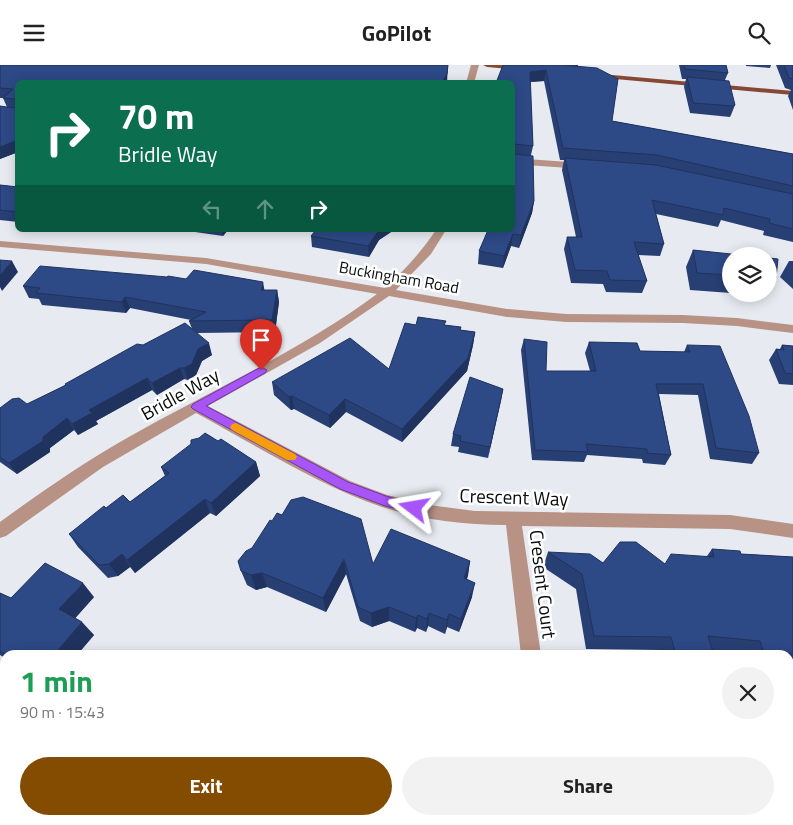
<!DOCTYPE html>
<html lang="en">
<head>
<meta charset="utf-8">
<style>
  :root { --surface:#fff; --page:#f2f2f2; --text:#222; --muted:#767676; --accent:#844c00 }
  body { margin:0; font-family:"Titillium Web",sans-serif; background:var(--page); color:var(--text); height:100vh; display:flex; flex-direction:column; font-size:19px; white-space:nowrap }
  * { box-sizing:border-box; margin:0 }
  p { font-size:16px; color:var(--muted) }
  .icon { flex:none; width:28px; height:28px; fill:none; stroke:currentColor; stroke-width:2; stroke-linecap:round; stroke-linejoin:round }
  .map { position:relative; flex:1; overflow:hidden }
  .side { position:absolute; left:0px; top:585px; width:794px; height:175px; display:flex; flex-direction:column; background:var(--surface); border-radius:15px 15px 0 0; box-shadow:0 2px 12px #0003 }
  .side>* { flex:none }
  .guide { position:absolute; left:15px; top:15px; width:500px; height:152px; border-radius:8px; box-shadow:0 2px 12px #0003; background:#0b6e4f; color:#fff; overflow:hidden }
  .tools { position:absolute; left:722px; top:182px; display:grid; gap:10px }
  .tools a { display:grid; place-items:center; width:55px; height:55px; border-radius:50%; background:var(--surface); box-shadow:0 2px 12px #0003; font-size:25px }
  .pin { position:absolute; display:grid; place-items:center; width:42px; height:42px; color:#fff; margin:-51px -21px; border-radius:50% 50% 50% 0; rotate:-45deg; box-shadow:0 0 5px #0007 }
  .pin .icon { rotate:45deg }
  .me { position:absolute; width:55px; margin:-28px; rotate:284deg; stroke-linejoin:round; filter:drop-shadow(0 0 4px #0008) }
  .turn { display:flex; align-items:center; gap:18px; height:105px; padding:0 20px; font-size:22px }
  .turn .icon { width:65px; height:65px; stroke-width:2.5 }
  .turn b { display:block; font-size:35px; line-height:42px }
  .lanes { display:flex; align-items:center; height:48px; padding:0 20px; background:#0003; justify-content:center; gap:25px; direction:ltr }
  .lanes .off { opacity:.35 }
  .round { display:grid; place-items:center; flex:none; width:52px; height:52px; border-radius:26px; background:var(--page) }
  .head { display:flex; align-items:center; justify-content:space-between; height:85px; padding:0 20px }
  h1 { font-size:30px; font-weight:700; line-height:38px; color:#1e9e55 }
  .button { display:flex; gap:10px; margin-top:auto; padding:10px 20px }
  .button a { flex:1; height:58px; border-radius:30px; background:var(--accent); color:#fff; font-size:20px; font-weight:700; line-height:58px; text-align:center }
  .button a+a { background:var(--page); color:var(--text) }
  header { display:flex; justify-content:space-between; align-items:center; height:65px; padding:0 20px; background:var(--surface); font-size:22px; font-weight:700 }
  .map>svg:first-child { display:block }
</style>
</head>
<body>
<header><svg class="icon" aria-label="menu" viewBox="0 0 24 24"><path d="M4 6h16M4 12h16M4 18h16"/></svg>GoPilot<svg class="icon" aria-label="search" viewBox="0 0 24 24"><circle cx="10" cy="10" r="6"/><path d="M15 15l6 6"/></svg></header>
<div class="map">
<svg width="793" height="760" viewBox="0 0 793 760">
  <rect width="100%" height="100%" fill="#e7ebf1"/>
  <g fill="none" stroke-linecap="round" stroke-linejoin="round">
    <!-- minor -->
    <g fill="#b79285" fill-rule="evenodd">
      <polygon points="471,0 479,0 474,18 466,18"/>
      <polygon points="512,93 583,98 588,101 583,104 512,99"/>
      <path d="M 436,165 L 446,165 L 431,189 L 396,225 L 507,244 L 566,249 L 683,250 L 737,253 L 793,260 L 793,268 L 737,261 L 683,258 L 566,257 L 507,252 L 389,231 L 320,278 L 208,341 L 350,416 L 387,430 L 429,440 L 475,446 L 730,450 L 793,459 L 793,473 L 730,464 L 522,461 L 541,590 L 521,590 L 506,460 C 464,460 422,455 382,442 C 320,421 255,380 196,348 L 103,402 L 6,471 L 0,473 L 0,457 C 41,427 83,398 127,373 C 210,326 300,286 377,229 L 206,199 L 0,182 L 0,176 L 206,193 L 385,223 C 405,205 421,187 436,165 Z"/>
      <polygon points="0,656 5,658 5,678 0,676"/>
    </g>
    <!-- major -->
    <g fill="#864832" fill-rule="evenodd">
      <polygon points="483,0 514,0 527,3 523,5 487,2"/>
      <polygon points="590,8 793,26 793,30 593,12 590,12"/>
    </g>
  </g>
  <!-- wall -->
  <g fill="#273f73">
    <polygon points="0,0 448,0 447,18 18,18 18,87 0,94 7,42 3,33 0,33"/>
    <polygon points="503,0 578,0 578,1 612,56 793,89 793,177 763,170 764,166 721,155 718,162 656,149 664,179 660,191 638,190 647,216 642,228 606,227 603,219 571,218 564,184 567,172 576,172 562,105 564,95 560,95 544,16 530,17 533,81 531,90 534,136 532,148 519,183 511,181 503,203 478,199 479,186 512,165"/>
    <polygon points="679,0 726,0 728,8 725,15 735,40 731,50 730,52 690,48 684,22 686,14 682,14"/>
    <polygon points="746,0 771,0 770,3 746,1"/>
    <polygon points="776,0 793,0 793,45 788,31 791,25 785,23"/>
    <polygon points="0,120 18,122 18,157 0,155"/>
    <polygon points="138,165 228,165 223,171 195,167 138,166"/>
    <polygon points="316,165 394,165 379,175 369,192 312,182 311,171"/>
    <polygon points="693,185 731,191 731,228 690,225 686,202"/>
    <polygon points="769,193 776,213 769,228"/>
    <polygon points="789,196 793,196 793,224 780,212"/>
    <polygon points="186,214 265,225 277,225 279,237 275,267 196,268 212,290 202,296 196,310 188,315 184,314 157,330 152,325 96,356 98,359 78,370 74,365 50,383 50,387 17,409 0,397 0,343 27,339 66,320 143,280 192,264 189,256 191,255 130,243 126,248 42,240 39,234 29,233 23,221"/>
    <polygon points="747,229 768,229 768,230"/>
    <polygon points="416,260 445,260 460,265 475,267 473,280 467,306 402,377 346,347 330,363 294,344 291,345 274,330 272,317 389,304"/>
    <polygon points="524,274 546,306 590,306 585,288 589,277 640,286 684,287 687,280 759,388 752,399 710,394 698,330 659,329 671,390 665,400 643,398 642,394 587,390 584,397 532,395 521,285"/>
    <polygon points="782,280 793,281 793,320 779,319 769,295 776,284 780,284"/>
    <polygon points="503,324 488,393 458,387 459,382 451,381 453,369"/>
    <polygon points="218,376 256,397 260,411 216,451 210,448 135,508 130,502 118,511 108,513 78,482 69,469 106,443 130,437 165,411 161,402"/>
    <polygon points="712,484 741,489 793,492 793,603 789,602 789,590 747,590 746,589 712,585 714,590 662,590 660,585 586,584 576,524 543,502 548,487 603,498 665,499 707,491"/>
    <polygon points="246,486 373,499 470,496 467,514 472,532 459,567 447,562 445,569 428,561 426,567 417,563 415,567 389,556 372,562 360,556 346,509 326,547 267,522 256,525 247,520 241,506"/>
    <polygon points="0,528 11,533 94,532 75,553 94,570 77,590 5,590 5,593 0,590"/>
    <polygon points="793,724 793,760 778,760 777,755 789,755 789,727"/>
  </g>
  <!-- shaded-wall -->
  <g fill="#20335e">
    <polygon points="546,5 544,16 529,17 530,7"/>
    <polygon points="447,9 447,18 443,18 443,16"/>
    <polygon points="18,75 18,87 0,94 0,82"/>
    <polygon points="534,136 532,148 519,183 521,170"/>
    <polygon points="222,165 228,165 223,171"/>
    <polygon points="379,165 394,165 379,175 369,192 368,181"/>
    <polygon points="513,169 511,181 503,203 504,191"/>
    <polygon points="12,196 18,207 2,226 0,222 0,210"/>
    <polygon points="263,217 265,228 261,225"/>
    <polygon points="277,225 279,237 275,267 272,255"/>
    <polygon points="125,232 130,243 126,248 122,237"/>
    <polygon points="475,267 473,280 467,306 402,377 402,364"/>
    <polygon points="209,278 212,290 202,296 196,310 188,315 184,303 198,284"/>
    <polygon points="180,303 184,314 157,330 152,318"/>
    <polygon points="147,313 152,325 96,356 98,359 78,370 72,359 89,345"/>
    <polygon points="503,324 501,336 488,393 490,382"/>
    <polygon points="292,331 294,344 291,345 289,332"/>
    <polygon points="345,334 346,347 330,363 329,350"/>
    <polygon points="67,353 74,365 50,383 50,387 17,409 9,398"/>
    <polygon points="256,397 260,411 216,451 211,438"/>
    <polygon points="205,434 210,448 135,508 127,495"/>
    <polygon points="122,489 130,502 118,511 109,499"/>
    <polygon points="344,494 346,509 326,547 323,533"/>
    <polygon points="470,496 468,511 461,527 464,513"/>
    <polygon points="262,508 267,522 256,525 251,510"/>
    <polygon points="83,518 94,532 71,558 59,544"/>
    <polygon points="475,518 472,532 459,567 461,554"/>
    <polygon points="389,542 389,556 372,562 371,548"/>
    <polygon points="429,548 428,561 426,567 427,554"/>
    <polygon points="449,549 447,562 445,569 447,555"/>
    <polygon points="418,550 417,563 415,567 416,553"/>
    <polygon points="82,557 94,570 77,590 54,590"/>
    <polygon points="5,711 5,754 0,760 0,718"/>
    <polygon points="203,755 212,755 211,760 202,760"/>
  </g>
  <!-- building -->
  <g fill="#2d4986" stroke="#20335e">
    <polygon points="0,0 448,0 447,9 443,16 446,17 445,18 18,18 18,75 0,82 0,41 14,43 16,41 15,34 3,33 13,24 0,23"/>
    <polygon points="503,0 562,0 597,3 618,14 612,56 793,89 793,121 657,90 563,83 546,5 530,7 533,81 514,79 512,81 512,18 496,18"/>
    <polygon points="684,0 726,0 728,8 685,4"/>
    <polygon points="784,0 793,0 793,14 789,13"/>
    <polygon points="687,12 729,16 735,40 734,41 693,38"/>
    <polygon points="512,85 514,89 533,91 534,136 521,170 513,169 504,191 479,186 488,165 512,165"/>
    <polygon points="565,93 656,100 793,129 793,164 769,158 770,154 724,143 723,150 652,135 664,179 634,177 647,216 610,215 607,206 575,205 567,172 582,172"/>
    <polygon points="0,120 18,122 18,147 0,145"/>
    <polygon points="316,165 379,165 368,181 311,171"/>
    <polygon points="693,185 750,191 731,191 731,210 697,208"/>
    <polygon points="769,193 778,194 776,213 769,213"/>
    <polygon points="0,195 12,196 0,210"/>
    <polygon points="40,201 167,212 168,211 186,214 194,205 263,217 261,225 277,225 272,255 189,256 206,247 125,232 122,237 36,228 40,223 23,221"/>
    <polygon points="418,252 446,256 444,260 461,262 460,265 475,267 468,293 402,364 345,334 329,350 292,331 289,332 272,317 350,273 389,304 405,258 416,260"/>
    <polygon points="185,258 209,278 198,284 192,299 184,303 180,303 152,318 147,313 89,345 92,348 72,359 67,353 43,372 43,376 9,398 0,392 0,343 12,334 19,333 27,339 66,320 65,319 137,279 143,280"/>
    <polygon points="524,274 547,277 546,306 596,306 589,277 637,278 640,286 690,287 687,280 720,281 749,351 759,388 716,383 703,319 656,319 671,390 647,388 647,384 586,379 588,387 535,385"/>
    <polygon points="782,280 793,281 793,309 785,308 776,284 784,285"/>
    <polygon points="470,312 503,324 490,382 460,376 461,371 453,369"/>
    <polygon points="205,368 218,376 221,374 256,397 211,438 205,434 127,495 122,489 109,499 99,500 69,469 104,441 106,443 123,430 130,437 169,408 161,402 191,379 191,375 199,373"/>
    <polygon points="303,432 361,454 373,499 391,464 470,496 464,513 475,518 461,554 449,549 447,555 429,548 427,554 418,550 416,553 389,542 371,548 358,542 344,494 323,533 262,508 251,510 241,506 238,496 246,486 252,483 270,455 272,456 277,448 282,450 291,435"/>
    <polygon points="620,477 636,477 665,499 671,489 714,492 712,484 740,486 741,489 793,492 793,589 763,586 760,576 708,571 714,590 676,590 671,572 594,571 582,509 548,487 590,489 603,498"/>
    <polygon points="45,498 83,518 59,544 82,557 54,590 6,590 0,586 0,528 11,533"/>
    <polygon points="0,707 5,709 5,711 0,718"/>
    <polygon points="793,732 793,742 791,736"/>
    <polygon points="101,755 203,755 202,760 100,760"/>
    <polygon points="262,755 382,755 383,760 259,760"/>
  </g>
  <!-- route -->
  <polygon fill="#a855f7" stroke="#6d37a1" points="261,302 267,305 265,308 206,341 348,417 386,431 418,440 420,443 418,447 414,448 385,441 340,424 193,344 191,342 193,339"/>
  <!-- slow -->
  <polygon fill="#f59e0b" points="236,358 295,389 297,392 295,395 287,395 232,365 230,362 232,359"/>
  <g text-anchor="middle" stroke-width="5" stroke-linejoin="round" paint-order="stroke">
    <!-- far-street labels -->
    <g font-size="16" fill="#0a0b0d" stroke="#fff">
      <text transform="translate(399 212) rotate(10)" y="6">Buckingham Road</text>
    </g>
    <!-- street labels -->
    <g font-size="19" fill="#0a0b0d" stroke="#fff">
      <text transform="translate(180 329) rotate(-29)" y="7">Bridle Way</text>
      <text transform="translate(514 432) rotate(2)" y="7">Crescent Way</text>
      <text transform="translate(543 519) rotate(83)" y="7">Cresent Court</text>
    </g>
  </g>
</svg>
<div class="tools">
<a><svg class="icon" aria-label="layers" viewBox="0 0 24 24"><path d="M12 4l9 5-9 5-9-5zM3 14l9 5 9-5"/></svg></a>
</div>
<div class="pin" style="left:261px;top:305px;background:#d93025"><svg class="icon" aria-label="arrive" viewBox="0 0 24 24"><path d="M6 21V4h12l-3 4 3 4H6"/></svg></div>
<svg class="me" style="left:414px;top:443px" viewBox="-20 -20 40 40"><path d="M0-17L14 15 0 8-14 15z" fill="#a855f7" stroke="#fff" stroke-width="4"/></svg>
<div class="guide">
<div class="turn"><svg class="icon" aria-label="right" viewBox="0 0 24 24"><path d="M7 20v-9h11M14 6l5 5-5 5"/></svg><div><b>70 m</b>Bridle Way</div></div>
<div class="lanes"><svg class="icon off" aria-label="left" viewBox="0 0 24 24"><path d="M17 20v-9H6M10 6l-5 5 5 5"/></svg><svg class="icon off" aria-label="ahead" viewBox="0 0 24 24"><path d="M12 20V5M6 11l6-6 6 6"/></svg><svg class="icon" aria-label="right" viewBox="0 0 24 24"><path d="M7 20v-9h11M14 6l5 5-5 5"/></svg></div>
</div>
<section class="side">
<div class="head"><div><h1>1 min</h1><p>90 m · 15:43</p></div><a class="round"><svg class="icon" aria-label="close" viewBox="0 0 24 24"><path d="M6 6l12 12M18 6L6 18"/></svg></a></div>
<div class="button"><a>Exit</a><a>Share</a></div>
</section>
</div>
</body>
</html>
